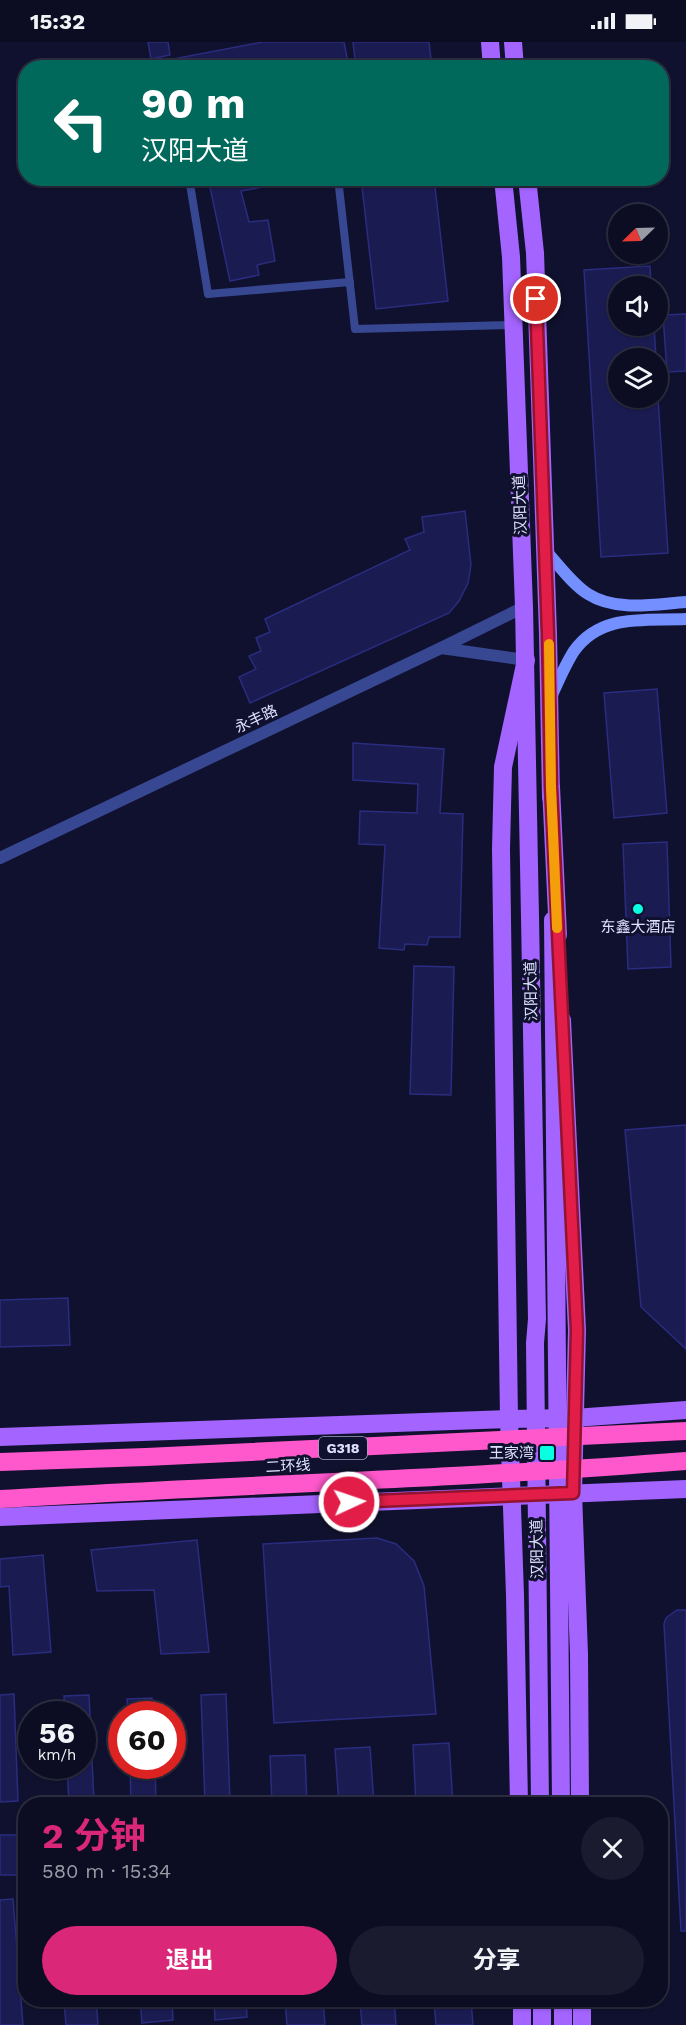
<!DOCTYPE html>
<html lang="zh">
<head>
<meta charset="utf-8">
<style>
  :root { --surface:#0c0d22; --page:#1a1b2f; --text:#f1f3f6; --muted:#9a9ca5; --line:#2c2d40; --accent:#db2777 }
  body { margin:0; font-family:"Work Sans","Noto Sans SC",sans-serif; background:var(--page); color:var(--text); height:100vh; display:flex; flex-direction:column; font-size:22px; white-space:nowrap }
  * { box-sizing:border-box; margin:0 }
  p { font-size:20px; color:var(--muted) }
  .icon { flex:none; width:33px; height:33px; fill:none; stroke:currentColor; stroke-width:2; stroke-linecap:round; stroke-linejoin:round }
  .map { position:relative; flex:1; overflow:hidden }
  .panel { position:absolute; left:18px; top:1755px; width:650px; height:210px; display:flex; flex-direction:column; background:var(--surface); border-radius:24px; box-shadow:0 2px 4px #0004,0 0 0 2px var(--line) }
  .panel>* { flex:none }
  .hud { position:absolute; left:18px; top:18px; width:651px; height:126px; border-radius:24px; box-shadow:0 2px 4px #0004,0 0 0 2px var(--line); background:#00695c; color:#fff; overflow:hidden }
  .needle { width:39px; rotate:247deg }
  .tools { position:absolute; left:608px; top:162px; display:grid; gap:12px }
  .tools a { display:grid; place-items:center; width:60px; height:60px; border-radius:50%; background:var(--surface); box-shadow:0 2px 4px #0004,0 0 0 2px var(--line); font-size:30px }
  .speed { position:absolute; left:18px; top:1659px; display:flex; gap:12px; font-size:30px; font-weight:700; text-align:center }
  .speed>* { display:grid; place-content:center; width:78px; height:78px; border-radius:50%; background:var(--surface); box-shadow:0 2px 4px #0004,0 0 0 2px var(--line); line-height:1 }
  .speed small { font-size:15px; font-weight:400 }
  .speed .limit { border:9px solid #d22; background:#fff; color:#111 }
  .pin { position:absolute; display:grid; place-items:center; width:51px; height:51px; color:#fff; margin:-26px; border:3px solid #fff; border-radius:50%; box-shadow:0 2px 6px #0007 }
  .me { position:absolute; width:66px; margin:-33px; rotate:87deg; stroke-linejoin:round; filter:drop-shadow(0 0 4px #0008) }
  .turn { display:flex; align-items:center; gap:21px; height:126px; padding:0 24px; font-size:27px }
  .turn .icon { width:78px; height:78px; stroke-width:2.5 }
  .turn b { display:block; font-size:42px; line-height:51px }
  .round { display:grid; place-items:center; flex:none; width:63px; height:63px; border-radius:32px; background:var(--page) }
  .head { display:flex; align-items:center; justify-content:space-between; height:102px; padding:0 24px }
  h1 { font-size:36px; font-weight:700; line-height:45px; color:var(--accent) }
  .button { display:flex; gap:12px; margin-top:auto; padding:12px 24px }
  .button a { flex:1; height:69px; border-radius:36px; background:var(--accent); color:#fff; font-size:24px; font-weight:700; line-height:69px; text-align:center }
  .button a+a { background:var(--page); color:var(--text) }
  .status { display:flex; justify-content:space-between; align-items:center; height:42px; padding:0 30px; background:var(--surface); direction:ltr }
  .status svg { height:16px; fill:currentColor }
  .map>svg:first-child { display:block }
</style>
</head>
<body>
<div class="status"><b>15:32</b><svg viewBox="0 0 49 12"><path d="M0 12V9h3v3zM5 12V6h3v6zM10 12V3h3v9zM15 12V0h3v12zM26 1h20v11H26zM47 4h2v5h-2z"/></svg></div>
<div class="map">
<svg width="686" height="1983" viewBox="0 0 686 1983">
  <rect width="100%" height="100%" fill="#10112e"/>
  <!-- building -->
  <g fill="#1a1b51" stroke="#2a2c7f" stroke-width="1.5">
    <polygon points="148,0 168,0 170,13 151,17"/>
    <polygon points="263,0 344,0 349,26 136,26 136,24"/>
    <polygon points="353,0 429,0 432,26 356,26"/>
    <polygon points="208,136 261,136 263,145 241,149 249,180 268,178 275,219 257,223 259,233 230,239"/>
    <polygon points="361,136 434,136 448,259 376,267"/>
    <polygon points="650,224 651,244 618,244 618,284 654,284 656,316 618,316 618,356 657,356 657,340 668,511 601,515 584,228"/>
    <polygon points="686,272 686,329 667,330 663,273"/>
    <polygon points="465,469 471,523 468,541 459,559 449,571 250,661 239,635 256,627 249,614 261,609 256,596 270,590 265,577 410,508 405,497 424,490 422,475"/>
    <polygon points="657,647 667,771 614,776 604,651"/>
    <polygon points="353,701 444,707 440,771 463,772 460,895 429,895 427,903 405,902 404,908 379,906 385,803 359,802 360,769 417,771 418,742 353,738"/>
    <polygon points="667,800 671,925 628,927 623,802"/>
    <polygon points="414,924 454,925 451,1053 410,1052"/>
    <polygon points="686,1083 686,1307 641,1265 625,1088"/>
    <polygon points="68,1256 70,1303 0,1305 0,1258"/>
    <polygon points="377,1496 396,1502 414,1519 424,1544 436,1672 274,1681 263,1502"/>
    <polygon points="197,1498 209,1610 161,1612 154,1548 97,1549 91,1508"/>
    <polygon points="43,1513 51,1610 13,1613 9,1544 0,1545 0,1517"/>
    <polygon points="677,1568 686,1568 686,1889 681,1889 664,1582 666,1576"/>
    <polygon points="14,1652 18,1759 0,1760 0,1653"/>
    <polygon points="226,1652 230,1760 205,1761 201,1653"/>
    <polygon points="89,1653 94,1760 69,1761 67,1724 82,1724 82,1672 65,1672 64,1654"/>
    <polygon points="152,1656 153,1672 128,1672 127,1657"/>
    <polygon points="449,1701 453,1762 416,1762 413,1703"/>
    <polygon points="370,1705 374,1762 339,1762 335,1707"/>
    <polygon points="305,1713 307,1762 272,1762 270,1714"/>
    <polygon points="130,1724 155,1724 156,1762 131,1762"/>
    <rect x="0" y="1793" width="26" height="40"/>
    <polygon points="13,1857 23,1983 0,1983 0,1858"/>
    <polygon points="64,1958 96,1958 98,1983 66,1983"/>
    <polygon points="140,1958 172,1958 173,1978 142,1981"/>
    <polygon points="214,1958 246,1958 247,1975 215,1978"/>
    <polygon points="285,1958 323,1958 325,1983 287,1983"/>
    <polygon points="360,1958 394,1958 396,1983 362,1983"/>
    <polygon points="434,1958 471,1958 473,1983 436,1983"/>
  </g>
  <g fill="none" stroke-linecap="round" stroke-linejoin="round">
    <!-- lane -->
    <g stroke="#374791" stroke-width="8">
      <polyline points="189,136 208,252 350,240"/>
      <polyline points="338,136 355,287 513,283"/>
    </g>
    <!-- street -->
    <g stroke="#374791" stroke-width="12">
      <polyline points="441,606 526,618"/>
      <polyline points="0,816 441,606 524,565"/>
    </g>
    <!-- secondary -->
    <g stroke="#748fff" stroke-width="12">
      <path d="M 545,508 C 558,522 572,542 588,552 C 616,570 655,562 686,560"/>
      <path d="M 551,655 C 558,640 565,623 574,609 C 601,571 645,579 686,577"/>
    </g>
    <!-- primary -->
    <g stroke="#a464ff" stroke-width="18">
      <polyline points="490,0 492,26"/>
      <polyline points="513,0 515,26"/>
      <polyline points="503,136 511,215 524,565 530,875"/>
      <polyline points="527,136 535,211 548,592 551,755"/>
      <polyline points="551,745 558,893"/>
      <polyline points="562,978 577,1288 573,1451 579,1612 580,1762"/>
      <polyline points="0,1395 509,1377 574,1376 686,1368"/>
      <polyline points="0,1475 686,1447"/>
      <polyline points="519,1762 515,1553 509,1377 501,807 503,725 526,618"/>
      <polyline points="522,1958 522,1983"/>
      <polyline points="542,1958 542,1983"/>
      <polyline points="563,1958 563,1983"/>
      <polyline points="582,1958 582,1983"/>
    </g>
    <!-- primary-bridge -->
    <g stroke="#a464ff" stroke-width="18">
      <polyline points="530,875 537,1277 535,1301 540,1762"/>
      <polyline points="553,878 561,1762"/>
    </g>
    <!-- highway-bridge -->
    <g stroke="#ff58cc" stroke-width="18">
      <polyline points="0,1420 146,1415 686,1389"/>
      <path d="M 0,1457 C 229,1443 458,1437 686,1419"/>
    </g>
  </g>
  <g fill="none" stroke-linecap="round" stroke-linejoin="round">
    <!-- route casing -->
    <g stroke="#92132f" stroke-width="15">
      <polyline id="route" points="349,1460 573,1451 577,1288 551,745 548,592 536,257"/>
    </g>
    <!-- route -->
    <use href="#route" stroke="#e11d48" stroke-width="10"/>
    <!-- slow -->
    <polyline stroke="#f59e0b" stroke-width="10" points="549,602 551,745 557,886"/>
  </g>
  <!-- markers -->
  <g fill="#09ffe2" stroke="#10112e" stroke-width="2">
    <circle cx="638" cy="867" r="6"/>
    <rect x="539" y="1403" width="16" height="16" rx="3"/>
  </g>
  <g text-anchor="middle" stroke-width="6" stroke-linejoin="round" paint-order="stroke">
    <!-- shield labels -->
    <rect fill="#10112e" stroke="#a0a3c0" stroke-width="1.5" x="319" y="1395" width="48" height="22" rx="4.5"/>
    <g font-size="14" font-weight="bold" fill="#dde1ff">
      <text x="343" y="1411">G318</text>
    </g>
    <!-- street labels -->
    <g font-size="15" fill="#dde1ff" stroke="#10112e">
      <text transform="translate(520 463) rotate(-92)" y="5">汉阳大道</text>
      <text transform="translate(256 677) rotate(-25)" y="5">永丰路</text>
      <text transform="translate(531 949) rotate(-91)" y="5">汉阳大道</text>
      <text transform="translate(288 1424) rotate(-3)" y="5">二环线</text>
      <text transform="translate(537 1507) rotate(-91)" y="5">汉阳大道</text>
    </g>
    <!-- poi labels -->
    <g font-size="15" fill="#dde1ff" stroke="#10112e">
      <text x="638" y="890">东鑫大酒店</text>
      <text x="534" y="1416" text-anchor="end">王家湾</text>
    </g>
  </g>
</svg>
<div class="tools">
<a><svg class="needle" viewBox="-14 -14 28 28"><path d="M0-13l5 13h-10z" fill="#e53935"/><path d="M0 13l5-13h-10z" fill="#9a9ca5"/></svg></a>
<a><svg class="icon" aria-label="sound" viewBox="0 0 24 24"><path d="M4 9h4l5-4v14l-5-4H4zM17 9q2 3 0 6"/></svg></a>
<a><svg class="icon" aria-label="layers" viewBox="0 0 24 24"><path d="M12 4l9 5-9 5-9-5zM3 14l9 5 9-5"/></svg></a>
</div>
<div class="speed"><div>56<small>km/h</small></div><div class="limit">60</div></div>
<div class="pin" style="left:536px;top:257px;background:#d93025"><svg class="icon" aria-label="arrive" viewBox="0 0 24 24"><path d="M6 21V4h12l-3 4 3 4H6"/></svg></div>
<svg class="me" style="left:349px;top:1460px" viewBox="-20 -20 40 40"><circle r="17" fill="#e11d48" stroke="#fff" stroke-width="3"/><path d="M0-11L8 9 0 5-8 9z" fill="#fff"/></svg>
<div class="hud">
<div class="turn"><svg class="icon" aria-label="left" viewBox="0 0 24 24"><path d="M17 20v-9H6M10 6l-5 5 5 5"/></svg><div><b>90 m</b>汉阳大道</div></div>
</div>
<section class="panel">
<div class="head"><div><h1>2 分钟</h1><p>580 m · 15:34</p></div><a class="round"><svg class="icon" aria-label="close" viewBox="0 0 24 24"><path d="M6 6l12 12M18 6L6 18"/></svg></a></div>
<div class="button"><a>退出</a><a>分享</a></div>
</section>
</div>
</body>
</html>
